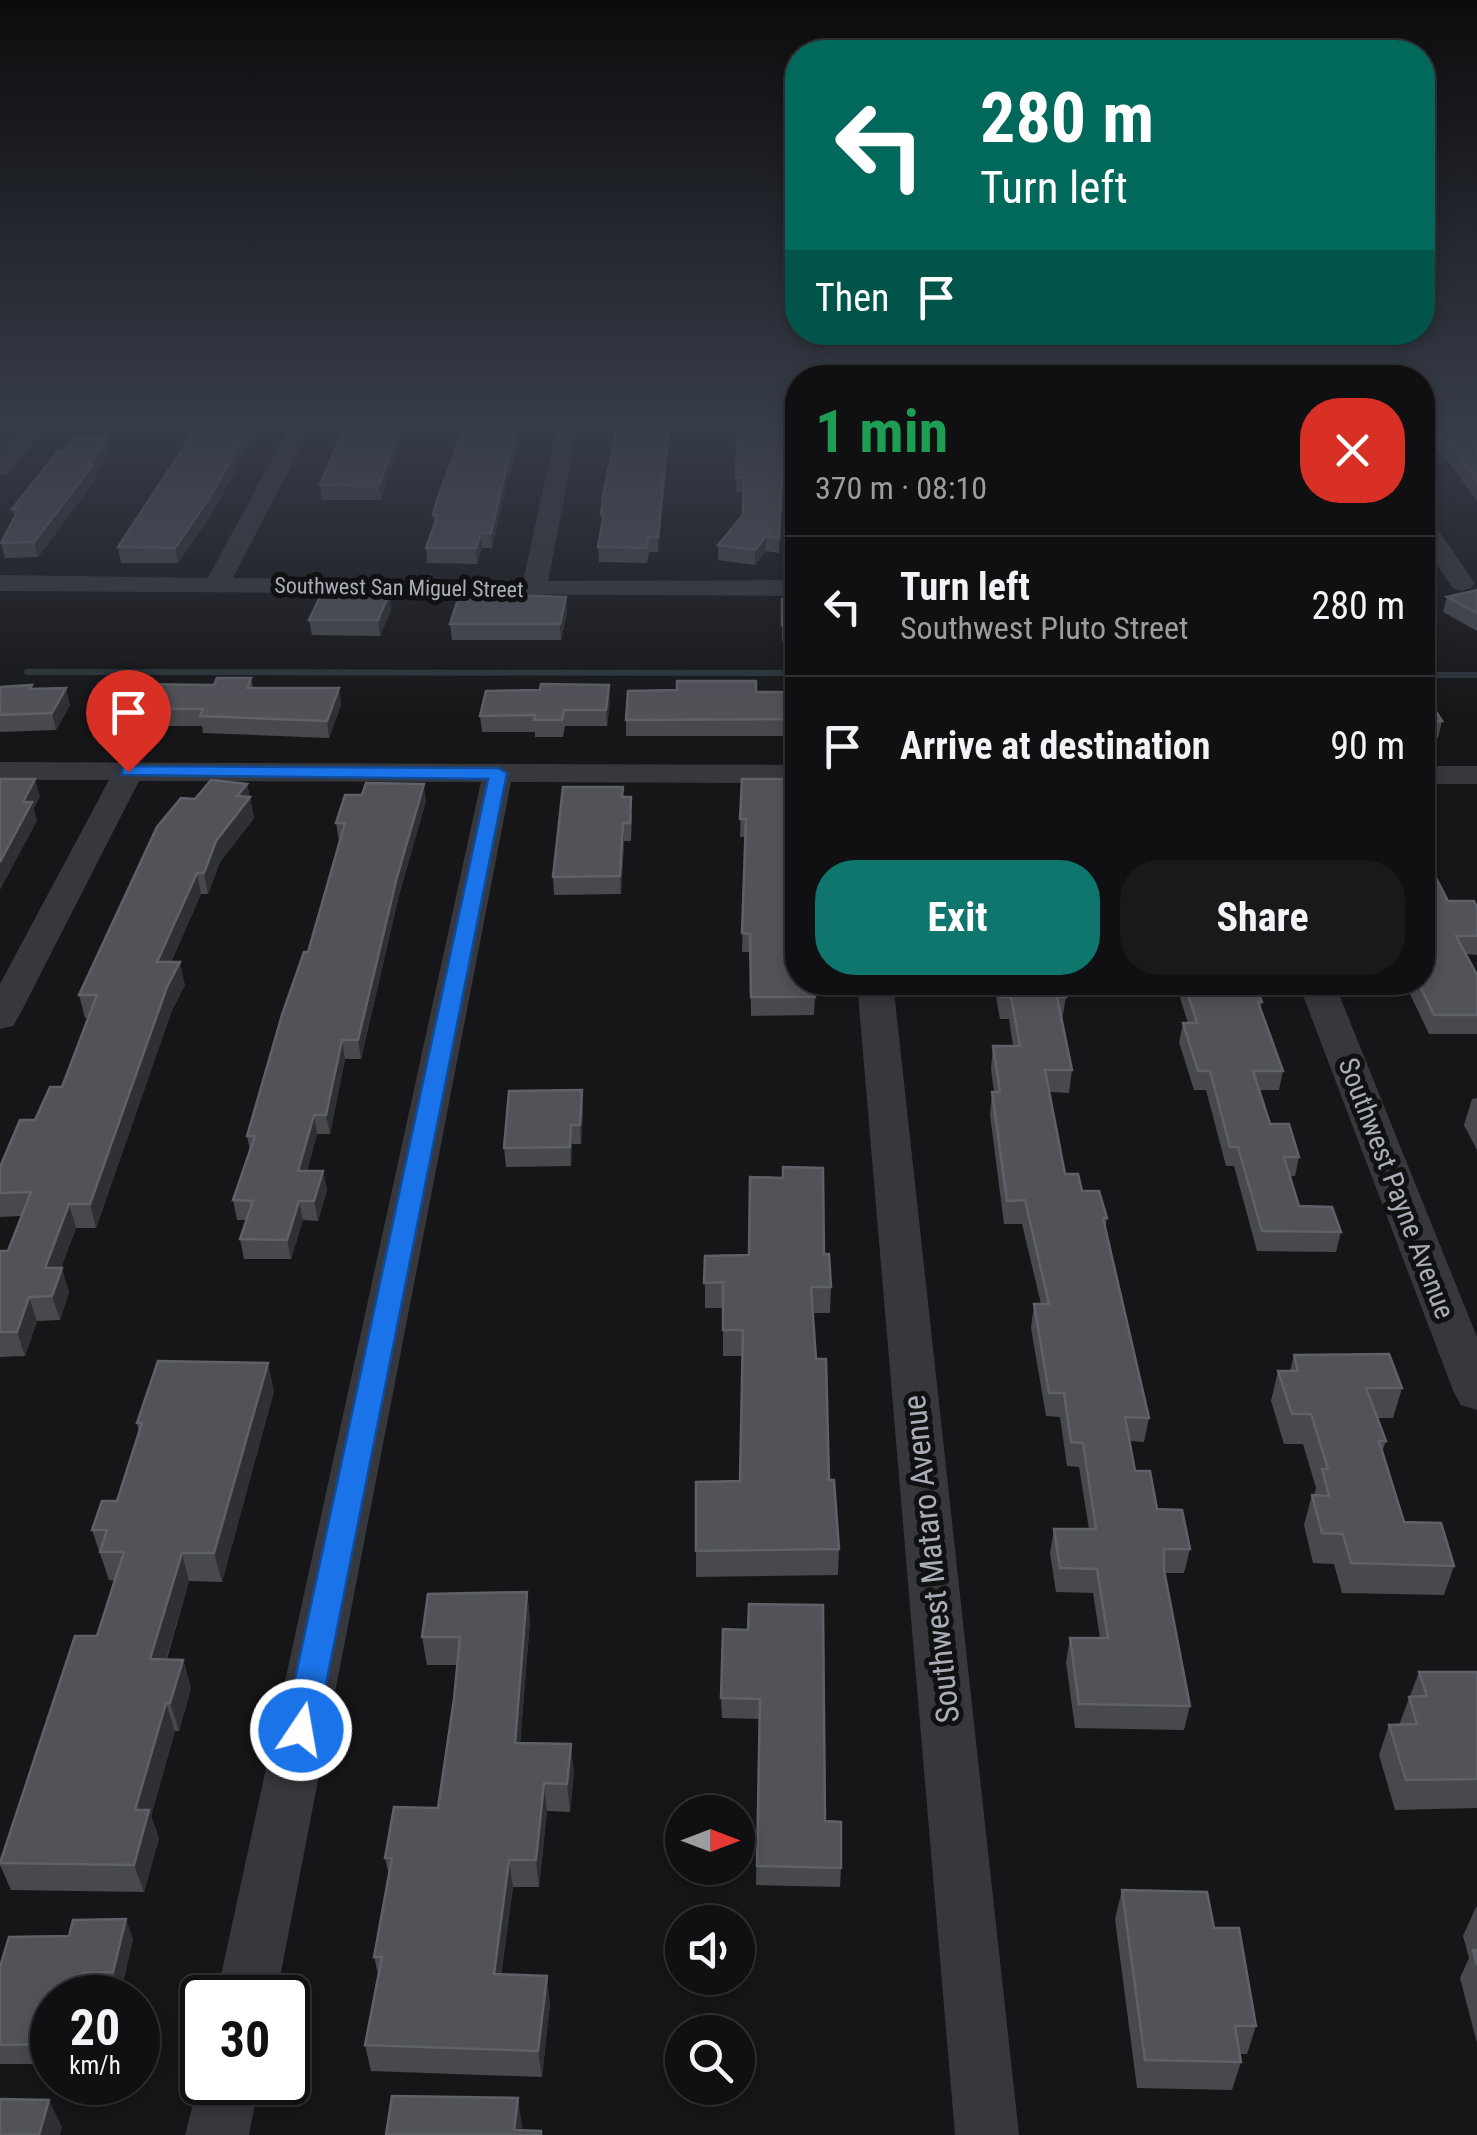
<!DOCTYPE html>
<html lang="en">
<head>
<meta charset="utf-8">
<style>
  :root { --surface:#101012; --page:#19191b; --text:#f1f3f6; --muted:#9c9d9f; --line:#303032; --accent:#0f766e }
  body { margin:0; font-family:"Roboto Condensed",sans-serif; background:var(--page); color:var(--text); height:100vh; display:flex; flex-direction:column; font-size:38px; white-space:nowrap }
  * { box-sizing:border-box; margin:0 }
  p { font-size:32px; color:var(--muted) }
  .icon { flex:none; width:55px; height:55px; fill:none; stroke:currentColor; stroke-width:2; stroke-linecap:round; stroke-linejoin:round }
  .map { position:relative; flex:1; overflow:hidden }
  .drawer { position:absolute; left:785px; top:365px; width:650px; height:630px; display:flex; flex-direction:column; background:var(--surface); border-radius:40px; box-shadow:0 5px 15px #0003,0 0 0 2px var(--line) }
  .drawer>* { flex:none }
  .top-card { position:absolute; left:785px; top:40px; width:650px; height:305px; border-radius:40px; box-shadow:0 5px 15px #0003,0 0 0 2px var(--line); background:#00695c; color:#fff; overflow:hidden }
  .needle { width:65px; rotate:90deg }
  .controls { position:absolute; left:665px; top:1795px; display:grid; gap:20px }
  .controls a { display:grid; place-items:center; width:90px; height:90px; border-radius:50%; background:var(--surface); box-shadow:0 5px 15px #0003,0 0 0 2px var(--line); font-size:50px }
  .speed { position:absolute; left:30px; top:1975px; display:flex; gap:20px; font-size:50px; font-weight:700; text-align:center }
  .speed>* { display:grid; place-content:center; width:130px; height:130px; border-radius:50%; background:var(--surface); box-shadow:0 5px 15px #0003,0 0 0 2px var(--line); line-height:1 }
  .speed small { font-size:25px; font-weight:400 }
  .speed .limit { border:5px solid #111; border-radius:15px; background:#fff; color:#111 }
  .pin { position:absolute; display:grid; place-items:center; width:85px; height:85px; color:#fff; margin:-102px -42px; border-radius:50% 50% 50% 0; rotate:-45deg; box-shadow:0 0 10px #0007 }
  .pin .icon { rotate:45deg }
  .me { position:absolute; width:110px; margin:-55px; rotate:12deg; stroke-linejoin:round; filter:drop-shadow(0 0 8px #0008) }
  .turn { display:flex; align-items:center; gap:35px; height:210px; padding:0 30px; font-size:45px }
  .turn .icon { width:130px; height:130px; stroke-width:2.5 }
  .turn b { display:block; font-size:70px; line-height:85px }
  .then { display:flex; align-items:center; height:95px; padding:0 30px; background:#0003; gap:20px; font-size:38px }
  .round { display:grid; place-items:center; flex:none; width:105px; height:105px; border-radius:40px; background:var(--page) }
  .summary { display:flex; align-items:center; justify-content:space-between; height:170px; padding:0 30px }
  h1 { font-size:60px; font-weight:700; line-height:75px; color:#1e9e55 }
  .primary-button { display:flex; gap:20px; margin-top:auto; padding:20px 30px }
  .primary-button a { flex:1; height:115px; border-radius:40px; background:var(--accent); color:#fff; font-size:40px; font-weight:700; line-height:115px; text-align:center }
  .primary-button a+a { background:var(--page); color:var(--text) }
  ul { padding:0; list-style:none }
  li { display:flex; align-items:center; gap:30px; height:140px; padding:0 30px; border-top:2px solid var(--line) }
  li div { flex:1 }
  li b { display:block; font-size:38px }
  li em { font-style:normal }
  .map>svg:first-child { display:block }
</style>
</head>
<body>
<div class="map">
<svg width="1477" height="2135" viewBox="0 0 1477 2135">
  <rect width="100%" height="100%" fill="#161618"/>
  <g fill="none" stroke-linecap="round" stroke-linejoin="round">
    <!-- stream -->
    <g stroke="#2c353c" stroke-width="6">
      <polyline points="27,672 798,673"/>
      <polyline points="1422,675 1477,675"/>
    </g>
    <!-- minor -->
    <g fill="#37383d" fill-rule="evenodd">
      <polygon points="28,421 50,421 8,474 0,476 0,454"/>
      <polygon points="292,421 314,421 233,578 523,581 558,421 579,421 548,581 798,580 798,596 0,591 0,575 208,578"/>
      <polygon points="1422,518 1431,520 1475,583 1471,588 1462,591 1453,588 1422,544"/>
      <polygon points="0,762 798,765 798,783 511,782 276,1998 216,1998 481,782 139,781 18,1018 13,1026 0,1029 0,984 109,780 0,780"/>
      <rect x="1422" y="766" width="55" height="18"/>
      <polygon points="857,982 893,982 1019,2135 955,2135"/>
      <polygon points="1298,982 1334,982 1477,1337 1477,1410 1461,1405 1454,1393"/>
      <polygon points="202,2068 202,2082 259,2082 249,2135 185,2135"/>
    </g>
  </g>
  <!-- wall -->
  <g fill="#47494d">
    <polygon points="201,421 263,421 211,515 178,563 121,563 118,547"/>
    <polygon points="406,421 381,500 322,500 320,485"/>
    <polygon points="467,421 525,421 505,491 492,548 482,548 477,564 427,563 426,548 434,525 433,515"/>
    <polygon points="671,421 658,552 649,552 647,563 599,562 598,547 602,528 601,514"/>
    <polygon points="738,421 793,475 792,489 782,489 779,553 766,551 755,565 718,560 718,545 743,515 744,492 736,492"/>
    <polygon points="1422,421 1464,421 1477,432 1477,501 1454,469 1422,432"/>
    <polygon points="110,451 95,474 96,479 38,557 5,558 1,543 15,517 12,509"/>
    <polygon points="1477,590 1477,631 1443,612 1447,597"/>
    <polygon points="389,594 391,610 380,636 312,635 309,620"/>
    <polygon points="566,597 567,612 561,640 452,640 450,624"/>
    <rect x="782" y="599" width="16" height="42"/>
    <polygon points="251,678 253,688 339,688 341,705 329,738 203,733 202,726 151,726 147,733 116,733 112,711 214,685"/>
    <polygon points="0,687 33,689 70,705 56,730 0,732"/>
    <polygon points="756,692 793,719 793,736 626,736 626,720"/>
    <polygon points="1422,697 1442,721 1438,738 1422,738"/>
    <polygon points="610,701 607,726 565,726 563,737 535,737 535,732 482,732 480,716"/>
    <polygon points="742,779 815,997 814,1015 751,1016 750,952 742,952 745,837 740,837"/>
    <polygon points="247,784 254,818 220,862 208,894 201,894 171,962 185,985 172,1010 96,1228 76,1228 61,1268 69,1292 60,1320 37,1321 25,1356 0,1357 0,1251 8,1251 22,1216 0,1217 0,1167 35,1120 62,1087 89,1018 85,1018 79,995 195,799"/>
    <polygon points="623,787 623,797 632,815 631,841 624,841 621,894 554,895 553,877"/>
    <polygon points="426,801 399,895 361,1059 345,1059 330,1134 317,1134 307,1171 323,1171 327,1190 318,1221 303,1220 291,1259 244,1259 240,1239 246,1220 237,1220 233,1200 250,1151 247,1136 308,952 340,841 339,841 336,823"/>
    <polygon points="1448,901 1477,908 1477,955 1466,954 1477,975 1477,1034 1429,1034 1410,994 1412,982 1422,982"/>
    <polygon points="978,982 1063,982 1066,997 1062,1020 1072,1070 1069,1093 1049,1092 1065,1174 1107,1218 1105,1229 1149,1418 1144,1442 1129,1441 1135,1471 1157,1509 1190,1549 1184,1573 1165,1573 1190,1706 1184,1730 1075,1728 1066,1662 1070,1638 1100,1638 1093,1593 1056,1592 1050,1553 1054,1529 1089,1529 1079,1467 1067,1466 1060,1417 1046,1416 1031,1328 1034,1304 1041,1304 1022,1224 1004,1224 990,1115 992,1092 994,1092 991,1069 993,1046 1013,1046 1009,1019 1000,1019 995,992 979,992"/>
    <polygon points="1175,982 1254,982 1262,1002 1260,1009 1283,1071 1279,1090 1260,1090 1270,1124 1299,1157 1295,1176 1290,1176 1299,1206 1341,1232 1336,1252 1257,1251 1234,1166 1226,1166 1206,1090 1194,1090 1179,1042 1183,1023 1188,1023"/>
    <polygon points="582,1090 583,1109 581,1144 572,1144 571,1166 506,1167 504,1148"/>
    <polygon points="1477,1098 1477,1150 1464,1125 1472,1099"/>
    <polygon points="824,1254 831,1287 830,1313 813,1313 816,1359 839,1549 838,1575 696,1577 696,1482 740,1481 742,1356 723,1356 723,1308 705,1308 705,1256"/>
    <polygon points="1294,1355 1402,1388 1393,1418 1377,1418 1386,1441 1382,1452 1404,1522 1454,1566 1444,1595 1342,1593 1334,1564 1313,1563 1304,1525 1312,1495 1314,1495 1316,1488 1303,1444 1284,1444 1271,1401 1278,1371 1290,1371"/>
    <polygon points="274,1391 222,1582 189,1581 167,1659 183,1660 191,1688 179,1731 175,1731 151,1816 159,1838 144,1892 11,1890 0,1865 0,1859 97,1636 115,1581 109,1580 92,1530 117,1501 139,1432 137,1423"/>
    <polygon points="527,1592 530,1620 520,1743 574,1772 570,1812 547,1811 539,1887 513,1887 501,1974 550,2003 542,2077 371,2071 365,2045 378,1974 374,1957 389,1876 385,1858 438,1808 454,1699 457,1665 427,1665 422,1637"/>
    <polygon points="748,1630 825,1821 841,1868 840,1887 756,1885 759,1719 722,1718 721,1698"/>
    <polygon points="1419,1672 1477,1672 1477,1808 1395,1810 1379,1755 1389,1725 1399,1725"/>
    <polygon points="1122,1890 1214,1928 1256,2026 1247,2054 1240,2054 1241,2062 1232,2090 1137,2088 1115,1919"/>
    <polygon points="1476,1907 1477,1907 1477,2043 1460,1978 1469,1958 1463,1936"/>
    <polygon points="133,1939 121,1991 90,1992 88,1998 52,1998 52,2064 0,2064 0,1967"/>
  </g>
  <!-- shaded-wall -->
  <g fill="#2f3033">
    <polygon points="253,421 263,421 211,515 178,563 175,548"/>
    <polygon points="400,421 406,421 381,500 379,486"/>
    <polygon points="520,421 525,421 505,491 492,548 491,533 504,477"/>
    <polygon points="669,421 671,421 658,552 658,537"/>
    <polygon points="107,437 110,451 95,474 96,479 38,557 34,542"/>
    <polygon points="481,533 482,548 477,564 476,548"/>
    <polygon points="766,536 766,551 755,565 755,550"/>
    <polygon points="389,594 391,610 380,636 378,620"/>
    <polygon points="566,597 567,612 561,640 560,624"/>
    <polygon points="609,685 610,701 607,726 606,710"/>
    <polygon points="66,688 70,705 56,730 52,713"/>
    <polygon points="339,688 341,705 329,738 327,721"/>
    <polygon points="148,709 151,726 147,733 144,716"/>
    <polygon points="35,779 40,797 34,808 37,821 0,890 0,862 23,802"/>
    <polygon points="247,784 254,818 220,862 208,894 204,873 216,841 237,796"/>
    <polygon points="424,784 426,801 399,895 361,1059 358,1040 397,877"/>
    <polygon points="623,823 624,841 621,894 620,876"/>
    <polygon points="197,873 201,894 162,984 157,962"/>
    <polygon points="180,962 185,985 172,1010 96,1228 90,1204 167,987"/>
    <polygon points="342,1040 345,1059 330,1134 326,1115"/>
    <polygon points="582,1090 583,1109 581,1144 580,1125"/>
    <polygon points="314,1115 317,1134 302,1190 298,1171"/>
    <polygon points="571,1125 572,1144 571,1166 570,1147"/>
    <polygon points="323,1171 327,1190 318,1221 314,1201"/>
    <polygon points="299,1201 303,1220 291,1259 287,1240"/>
    <polygon points="69,1204 76,1228 52,1292 45,1268"/>
    <polygon points="62,1268 69,1292 60,1320 52,1296"/>
    <polygon points="29,1297 37,1321 25,1356 17,1332"/>
    <polygon points="268,1363 274,1391 222,1582 214,1553"/>
    <polygon points="182,1553 189,1581 158,1687 150,1659"/>
    <polygon points="527,1592 530,1620 518,1771 515,1743"/>
    <polygon points="183,1660 191,1688 179,1731 170,1703"/>
    <polygon points="166,1703 175,1731 151,1816 159,1838 144,1892 134,1865 135,1810"/>
    <polygon points="571,1744 574,1772 570,1812 567,1784"/>
    <polygon points="544,1783 547,1811 539,1887 536,1860"/>
    <polygon points="509,1860 513,1887 498,2001 494,1974"/>
    <polygon points="126,1919 133,1939 121,1991 113,1972"/>
    <polygon points="82,1973 90,1992 88,1998 75,1998"/>
    <polygon points="547,1976 550,2003 542,2077 538,2051"/>
    <polygon points="518,2098 522,2126 521,2135 514,2130"/>
    <polygon points="49,2100 62,2127 60,2135 39,2135"/>
  </g>
  <!-- building -->
  <g fill="#525359" stroke="#5f6168" stroke-width="2.5">
    <polygon points="201,421 253,421 208,500 175,548 118,547"/>
    <polygon points="347,421 400,421 379,486 320,485"/>
    <polygon points="467,421 520,421 504,477 491,533 481,533 476,548 426,548 438,515 433,515 438,497"/>
    <polygon points="618,421 669,421 658,537 648,537 647,548 598,547 604,514 601,514 603,496"/>
    <polygon points="738,421 790,421 793,475 782,475 779,538 766,536 755,550 718,545 743,515 744,478 736,477"/>
    <polygon points="1428,421 1464,421 1466,424 1470,423 1477,432 1477,482 1458,455"/>
    <polygon points="73,437 107,437 88,465 93,465 34,542 1,543 19,509 12,509 59,450 64,450"/>
    <polygon points="1477,590 1477,613 1447,597"/>
    <polygon points="322,593 389,594 378,620 309,620"/>
    <polygon points="460,593 566,597 560,624 450,624"/>
    <rect x="782" y="599" width="16" height="26"/>
    <polygon points="217,678 251,678 247,688 339,688 327,721 200,716 203,709 148,709 144,716 113,716 116,711 112,711 126,684 214,685"/>
    <polygon points="677,681 756,681 756,692 791,692 793,719 626,720 628,691 677,690"/>
    <polygon points="541,684 609,685 606,710 564,710 562,720 534,720 535,715 480,716 486,691 540,690"/>
    <polygon points="32,685 30,689 66,688 52,713 0,715 0,687"/>
    <polygon points="1422,697 1427,697 1442,721 1422,721"/>
    <polygon points="0,779 35,779 23,802 32,802 0,862"/>
    <polygon points="742,779 798,779 798,982 814,982 815,997 751,997 750,934 742,933 746,819 740,819"/>
    <polygon points="211,780 247,784 237,796 250,797 216,841 204,873 197,873 157,962 180,962 167,987 90,1204 69,1204 45,1268 62,1268 52,1296 29,1297 17,1332 0,1332 0,1251 8,1251 31,1192 0,1193 0,1167 20,1120 35,1120 50,1087 62,1087 97,995 79,995 157,827 181,798 195,799"/>
    <polygon points="366,783 424,784 397,877 358,1040 342,1040 326,1115 314,1115 298,1171 323,1171 314,1201 299,1201 287,1240 240,1239 253,1201 233,1200 255,1136 247,1136 282,1015 304,952 308,952 345,823 336,823 345,795 362,795"/>
    <polygon points="563,787 623,787 622,797 631,797 630,823 623,823 620,876 553,877"/>
    <polygon points="1422,851 1448,901 1474,901 1477,908 1477,936 1456,936 1477,975 1477,1015 1434,1015 1418,982 1422,982"/>
    <polygon points="1000,982 1063,982 1066,997 1057,997 1072,1070 1045,1070 1065,1174 1078,1174 1082,1191 1099,1191 1107,1218 1103,1218 1149,1418 1125,1417 1135,1471 1150,1471 1157,1509 1182,1510 1190,1549 1164,1549 1164,1570 1190,1706 1079,1704 1070,1638 1108,1638 1097,1569 1060,1568 1054,1529 1096,1529 1083,1443 1071,1442 1064,1393 1049,1393 1034,1304 1049,1304 1025,1200 1007,1201 992,1092 1000,1092 993,1046 1020,1046 1011,997 1002,997"/>
    <polygon points="1184,982 1254,982 1262,1002 1258,1002 1283,1071 1253,1071 1270,1124 1289,1124 1299,1157 1284,1157 1299,1206 1332,1207 1341,1232 1262,1231 1238,1147 1230,1147 1210,1071 1198,1071 1183,1023 1197,1023"/>
    <polygon points="582,1090 580,1125 571,1125 570,1147 504,1148 509,1091"/>
    <polygon points="783,1167 823,1168 824,1254 829,1254 831,1287 811,1287 816,1359 826,1359 829,1480 834,1480 839,1549 696,1551 696,1482 740,1481 743,1330 723,1330 723,1282 704,1283 705,1256 749,1255 750,1177 783,1178"/>
    <polygon points="1389,1354 1402,1388 1366,1388 1386,1441 1379,1441 1404,1522 1441,1523 1454,1566 1351,1563 1343,1534 1322,1533 1312,1495 1329,1496 1322,1469 1328,1469 1311,1414 1292,1414 1278,1371 1298,1371 1294,1355"/>
    <polygon points="158,1361 268,1363 214,1553 182,1553 150,1659 183,1660 170,1703 166,1703 135,1810 149,1810 134,1865 0,1863 75,1636 97,1636 124,1552 100,1552 107,1530 92,1530 102,1501 117,1501 142,1423 137,1423"/>
    <polygon points="527,1592 515,1743 571,1744 567,1784 544,1783 536,1860 509,1860 494,1974 547,1976 538,2051 365,2045 382,1957 374,1957 392,1858 385,1858 394,1807 438,1808 454,1699 460,1637 422,1637 428,1594"/>
    <polygon points="749,1604 823,1605 825,1821 841,1822 841,1868 757,1866 760,1699 721,1698 723,1629 748,1630"/>
    <polygon points="1419,1672 1477,1672 1477,1779 1406,1780 1389,1725 1417,1724 1409,1697 1427,1696"/>
    <polygon points="1122,1890 1207,1892 1214,1928 1239,1928 1256,2026 1235,2026 1241,2062 1145,2060"/>
    <polygon points="126,1919 113,1972 82,1973 75,1998 52,1998 52,2044 0,2045 0,1967 9,1937 69,1936 73,1920"/>
    <polygon points="1473,1950 1477,1950 1477,1965"/>
    <polygon points="392,2096 518,2098 514,2130 541,2131 541,2135 386,2135"/>
    <polygon points="0,2099 49,2100 39,2135 0,2135"/>
  </g>
  <!-- sky -->
  <linearGradient id="sky" x2="0" y2="1"><stop stop-color="#0c0c0d"/><stop offset="0.59" stop-color="#363c48"/><stop offset="1" stop-color="#363c48" stop-opacity="0"/></linearGradient>
  <rect width="1477" height="719" fill="url(#sky)"/>
  <!-- route -->
  <polygon fill="#1a73e8" stroke="#114b97" stroke-width="2.5" points="128,766 498,768 507,773 317,1730 312,1740 301,1744 289,1740 284,1730 488,779 122,775 122,768"/>
  <g text-anchor="middle" stroke-width="10" stroke-linejoin="round" paint-order="stroke">
    <!-- far-street labels -->
    <g font-size="22" fill="#a8adb8" stroke="#111113">
      <text transform="translate(399 587) rotate(1)" y="8">Southwest San Miguel Street</text>
    </g>
    <!-- street labels -->
    <g font-size="28" fill="#a8adb8" stroke="#111113">
      <text transform="translate(1397 1188) rotate(69)" y="10">Southwest Payne Avenue</text>
    </g>
    <!-- near-street labels -->
    <g font-size="32" fill="#a8adb8" stroke="#111113">
      <text transform="translate(931 1559) rotate(-96)" y="11">Southwest Mataro Avenue</text>
    </g>
  </g>
</svg>
<div class="controls">
<a><svg class="needle" viewBox="-14 -14 28 28"><path d="M0-13l5 13h-10z" fill="#e53935"/><path d="M0 13l5-13h-10z" fill="#9c9d9f"/></svg></a>
<a><svg class="icon" aria-label="sound" viewBox="0 0 24 24"><path d="M4 9h4l5-4v14l-5-4H4zM17 9q2 3 0 6"/></svg></a>
<a><svg class="icon" aria-label="search" viewBox="0 0 24 24"><circle cx="10" cy="10" r="6"/><path d="M15 15l6 6"/></svg></a>
</div>
<div class="speed"><div>20<small>km/h</small></div><div class="limit">30</div></div>
<div class="pin" style="left:128px;top:772px;background:#d93025"><svg class="icon" aria-label="arrive" viewBox="0 0 24 24"><path d="M6 21V4h12l-3 4 3 4H6"/></svg></div>
<svg class="me" style="left:301px;top:1730px" viewBox="-20 -20 40 40"><circle r="17" fill="#1a73e8" stroke="#fff" stroke-width="3"/><path d="M0-11L8 9 0 5-8 9z" fill="#fff"/></svg>
<div class="top-card">
<div class="turn"><svg class="icon" aria-label="left" viewBox="0 0 24 24"><path d="M17 20v-9H6M10 6l-5 5 5 5"/></svg><div><b>280 m</b>Turn left</div></div>
<div class="then">Then<svg class="icon" aria-label="arrive" viewBox="0 0 24 24"><path d="M6 21V4h12l-3 4 3 4H6"/></svg></div>
</div>
<section class="drawer">
<div class="summary"><div><h1>1 min</h1><p>370 m · 08:10</p></div><a class="round" style="background:#d93025;color:#fff"><svg class="icon" aria-label="close" viewBox="0 0 24 24"><path d="M6 6l12 12M18 6L6 18"/></svg></a></div>
<ul>
<li><svg class="icon" aria-label="left" viewBox="0 0 24 24"><path d="M17 20v-9H6M10 6l-5 5 5 5"/></svg><div><b>Turn left</b><p>Southwest Pluto Street</p></div><em>280 m</em></li>
<li><svg class="icon" aria-label="arrive" viewBox="0 0 24 24"><path d="M6 21V4h12l-3 4 3 4H6"/></svg><div><b>Arrive at destination</b></div><em>90 m</em></li>
</ul>
<div class="primary-button"><a>Exit</a><a>Share</a></div>
</section>
</div>
</body>
</html>
